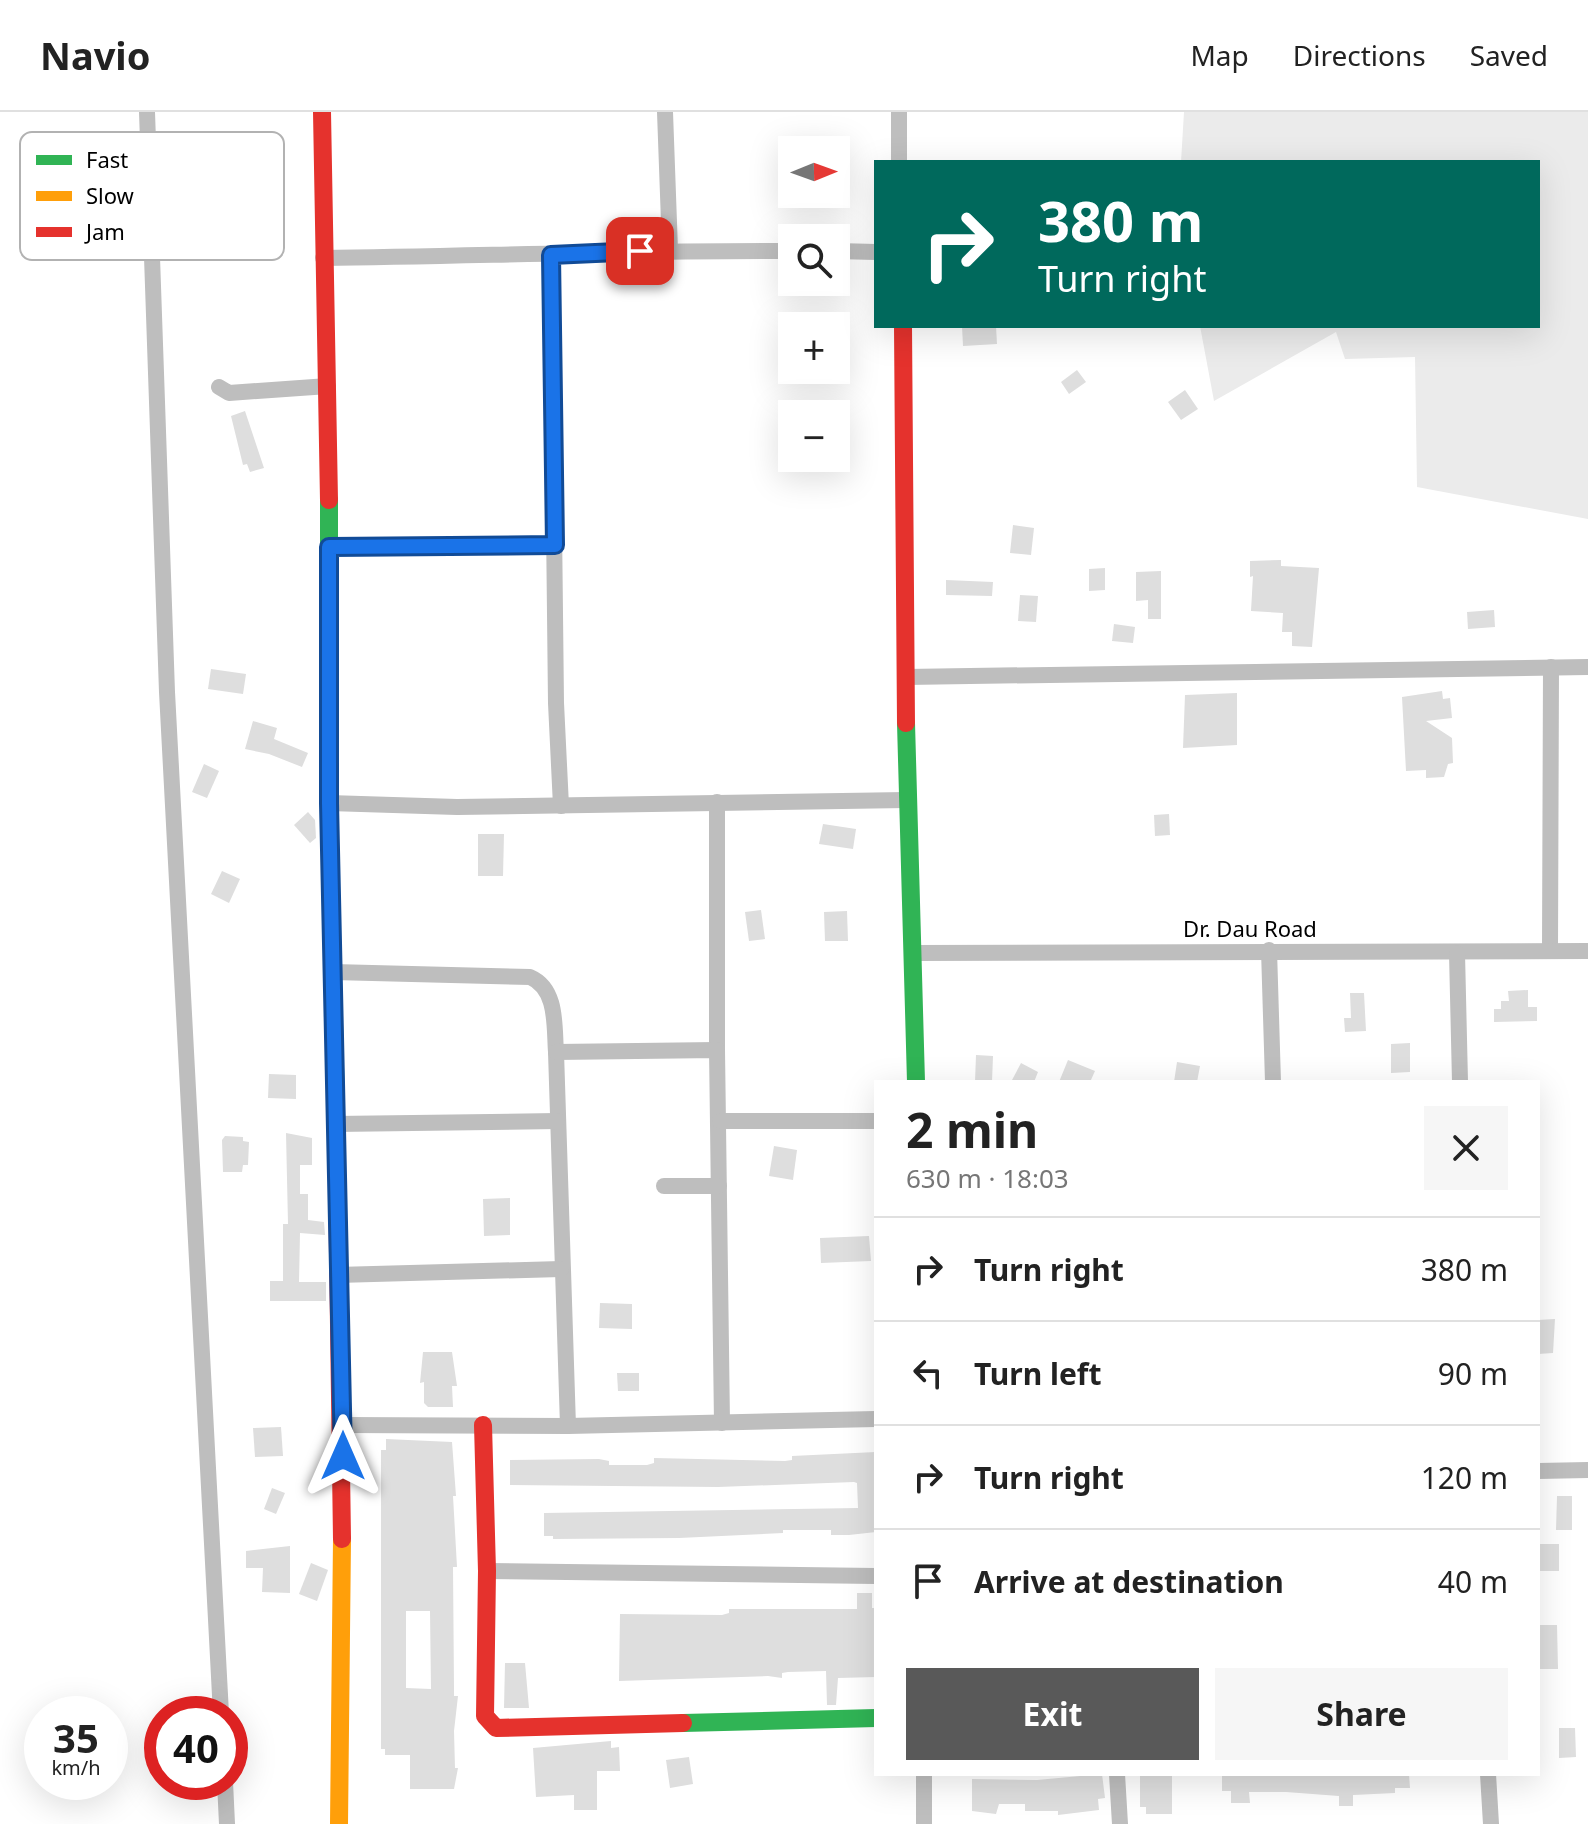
<!DOCTYPE html>
<html lang="en">
<head>
<meta charset="utf-8">
<style>
  :root { --surface:#fff; --page:#f6f6f6; --text:#222; --muted:#767676; --line:#e0e0e0; --accent:#595959 }
  body { margin:0; font-family:"Noto Sans",sans-serif; background:var(--page); color:var(--text); height:100vh; display:flex; flex-direction:column; font-size:30px; white-space:nowrap }
  * { box-sizing:border-box; margin:0 }
  p { font-size:26px; color:var(--muted) }
  .icon { flex:none; width:44px; height:44px; fill:none; stroke:currentColor; stroke-width:2; stroke-linecap:round; stroke-linejoin:round }
  .map { position:relative; flex:1; overflow:hidden }
  .sheet { position:absolute; left:874px; top:968px; width:666px; height:696px; display:flex; flex-direction:column; background:var(--surface); border-radius:0px; box-shadow:0 8px 32px #0002 }
  .sheet>* { flex:none }
  .hud { position:absolute; left:874px; top:48px; width:666px; height:168px; border-radius:0px; box-shadow:0 8px 32px #0002; background:#00695c; color:#fff; overflow:hidden }
  .needle { width:52px; rotate:89deg }
  .controls { position:absolute; left:778px; top:24px; display:grid; gap:16px }
  .controls a { display:grid; place-items:center; width:72px; height:72px; border-radius:0px; background:var(--surface); box-shadow:0 8px 32px #0002; font-size:40px }
  .speed { position:absolute; left:24px; top:1584px; display:flex; gap:16px; font-size:40px; font-weight:700; text-align:center }
  .speed>* { display:grid; place-content:center; width:104px; height:104px; border-radius:50%; background:var(--surface); box-shadow:0 8px 32px #0002; line-height:1 }
  .speed small { font-size:20px; font-weight:400 }
  .speed .limit { border:12px solid #d22; background:#fff; color:#111 }
  .pin { position:absolute; display:grid; place-items:center; width:68px; height:68px; color:#fff; margin:-34px; border-radius:16px; box-shadow:0 4px 12px #0006 }
  .me { position:absolute; width:88px; margin:-44px; rotate:0deg; stroke-linejoin:round; filter:drop-shadow(0 0 6px #0008) }
  .turn { display:flex; align-items:center; gap:28px; height:168px; padding:0 32px; font-size:36px }
  .turn .icon { width:104px; height:104px; stroke-width:2.5 }
  .turn b { display:block; font-size:56px; line-height:68px }
  .round { display:grid; place-items:center; flex:none; width:84px; height:84px; border-radius:0px; background:var(--page) }
  .overview { display:flex; align-items:center; justify-content:space-between; height:136px; padding:0 32px }
  h1 { font-size:48px; font-weight:700; line-height:60px }
  .action { display:flex; gap:16px; margin-top:auto; padding:16px 32px }
  .action a { flex:1; height:92px; border-radius:0px; background:var(--accent); color:#fff; font-size:32px; font-weight:700; line-height:92px; text-align:center }
  .action a+a { background:var(--page); color:var(--text) }
  ul { padding:0; list-style:none }
  li { display:flex; align-items:center; gap:24px; height:104px; padding:0 32px; border-top:2px solid var(--line) }
  li div { flex:1 }
  li b { display:block; font-size:30px }
  li em { font-style:normal }
  header { display:flex; align-items:center; gap:48px; box-sizing:border-box; height:112px; padding:0 40px; background:var(--surface); border-bottom:2px solid var(--line) }
  header strong { font-size:38px }
  nav { display:flex; gap:44px; margin-inline-start:auto; font-size:28px }
  .map>svg:first-child { display:block }
</style>
</head>
<body>
<header>
<strong>Navio</strong>
<nav><a>Map</a><a>Directions</a><a>Saved</a></nav>
</header>
<div class="map">
<svg width="1588" height="1712" viewBox="0 0 1588 1712">
  <rect width="100%" height="100%" fill="#fff"/>
  <!-- green -->
  <polygon fill="#ebebeb" points="1184,0 1588,0 1588,407 1417,375 1415,245 1345,247 1336,220 1214,289 1200,214 1538,214 1538,50 1181,50"/>
  <!-- building -->
  <g fill="#dedede" fill-rule="evenodd">
    <polygon points="962,214 996,214 997,232 963,234"/>
    <polygon points="1077,258 1086,270 1069,282 1061,270"/>
    <polygon points="1185,278 1198,297 1181,308 1168,290"/>
    <polygon points="245,299 264,356 250,360 247,352 243,353 231,304"/>
    <polygon points="1013,413 1034,416 1031,443 1010,441"/>
    <polygon points="1281,448 1281,454 1319,456 1312,535 1292,534 1292,520 1282,520 1283,501 1251,499 1253,464 1250,465 1250,449"/>
    <polygon points="1105,456 1105,478 1089,479 1089,457"/>
    <polygon points="1161,459 1161,507 1148,507 1148,488 1136,489 1136,460"/>
    <polygon points="946,468 993,470 992,484 946,483"/>
    <polygon points="1020,483 1038,484 1036,510 1018,509"/>
    <polygon points="1494,498 1495,515 1468,517 1467,500"/>
    <polygon points="1114,512 1135,515 1133,531 1112,529"/>
    <polygon points="211,557 246,562 243,582 208,577"/>
    <polygon points="1442,579 1443,587 1450,586 1452,606 1426,609 1452,626 1453,651 1448,652 1444,665 1426,666 1426,658 1406,659 1402,585"/>
    <polygon points="1237,581 1237,633 1183,636 1185,583"/>
    <polygon points="253,609 277,616 274,627 308,641 302,655 269,642 245,637"/>
    <polygon points="204,652 219,659 207,686 192,680"/>
    <polygon points="308,700 315,708 316,726 310,731 294,713"/>
    <polygon points="1169,702 1170,723 1155,724 1154,703"/>
    <polygon points="823,712 856,717 853,737 819,732"/>
    <polygon points="478,722 504,722 503,764 478,764"/>
    <polygon points="222,759 240,767 229,791 211,782"/>
    <polygon points="761,798 765,827 749,829 745,800"/>
    <polygon points="847,799 848,829 825,829 824,800"/>
    <polygon points="1528,878 1528,895 1537,895 1537,909 1494,910 1494,897 1501,897 1501,889 1509,889 1508,879"/>
    <polygon points="1350,881 1364,881 1366,919 1345,920 1344,906 1351,906"/>
    <polygon points="1410,931 1410,960 1391,961 1391,932"/>
    <polygon points="976,943 993,944 992,970 975,970"/>
    <polygon points="1068,948 1095,959 1090,970 1059,970"/>
    <polygon points="1177,950 1200,954 1197,970 1174,970"/>
    <polygon points="1021,951 1038,960 1034,970 1011,970"/>
    <polygon points="269,962 296,963 296,987 268,986"/>
    <polygon points="286,1021 312,1026 312,1053 300,1053 300,1082 308,1082 308,1108 324,1110 325,1123 300,1121 299,1170 326,1170 326,1189 270,1189 270,1169 283,1169 283,1112 288,1112"/>
    <polygon points="225,1024 243,1025 243,1029 249,1030 248,1053 243,1053 242,1060 223,1060 222,1028"/>
    <polygon points="774,1034 797,1038 793,1068 769,1064"/>
    <polygon points="510,1086 510,1123 484,1124 483,1087"/>
    <polygon points="869,1124 871,1149 821,1151 820,1126"/>
    <polygon points="600,1191 632,1192 632,1217 599,1216"/>
    <polygon points="1555,1207 1553,1241 1538,1242 1538,1208"/>
    <polygon points="423,1240 452,1240 457,1274 452,1274 453,1295 428,1295 424,1291 424,1270 420,1271"/>
    <polygon points="617,1261 639,1261 639,1279 618,1279"/>
    <polygon points="281,1315 283,1344 255,1345 253,1316"/>
    <path d="M 386,1327 L 452,1330 L 456,1384 L 453,1384 L 457,1455 L 453,1455 L 454,1577 L 454,1584 L 458,1584 L 454,1619 L 455,1656 L 458,1656 L 454,1677 L 410,1677 L 410,1643 L 385,1643 L 385,1637 L 381,1637 L 381,1338 L 386,1338 ZM 406,1499 L 430,1499 L 431,1577 L 406,1576 Z"/>
    <polygon points="876,1340 876,1420 849,1423 831,1423 831,1418 783,1418 783,1421 679,1426 553,1427 553,1424 544,1424 544,1401 858,1396 857,1371 854,1370 718,1375 510,1373 510,1348 599,1347 609,1349 609,1353 647,1353 654,1351 654,1346 785,1349 792,1348 792,1344"/>
    <polygon points="272,1376 285,1381 276,1402 264,1397"/>
    <polygon points="1557,1384 1572,1384 1572,1418 1556,1418"/>
    <rect x="1538" y="1432" width="21" height="27"/>
    <polygon points="290,1434 290,1481 262,1480 263,1456 246,1456 246,1439"/>
    <polygon points="311,1451 328,1458 317,1489 299,1482"/>
    <polygon points="857,1481 872,1481 872,1496 876,1496 876,1565 838,1566 836,1593 827,1593 826,1559 788,1560 782,1561 782,1566 768,1564 619,1569 620,1502 722,1503 729,1501 729,1497 857,1497"/>
    <polygon points="1538,1513 1557,1513 1558,1557 1538,1557"/>
    <polygon points="505,1551 525,1551 529,1596 504,1596"/>
    <polygon points="1559,1616 1575,1616 1576,1645 1559,1646"/>
    <polygon points="611,1629 611,1636 619,1635 620,1659 597,1659 597,1698 574,1698 574,1683 536,1685 533,1636"/>
    <polygon points="689,1645 693,1672 670,1676 666,1648"/>
    <polygon points="1102,1662 1105,1686 1098,1687 1099,1698 1058,1703 1058,1699 1025,1699 1025,1692 999,1692 996,1702 972,1699 972,1667 1037,1668"/>
    <polygon points="1140,1662 1172,1662 1172,1702 1146,1702 1146,1695 1140,1695"/>
    <polygon points="1222,1662 1409,1662 1410,1676 1395,1676 1395,1681 1353,1683 1353,1694 1339,1694 1339,1684 1286,1680 1249,1680 1250,1691 1231,1691 1231,1679 1222,1679"/>
  </g>
  <g fill="none" stroke-linecap="round" stroke-linejoin="round">
    <!-- street -->
    <g stroke="#bebebe" stroke-width="16">
      <polyline points="147,0 167,580 221,1602"/>
      <polyline points="665,0 670,138"/>
      <polyline points="899,0 899,50"/>
      <polyline points="836,139 876,140"/>
      <polyline points="551,143 556,591 561,694"/>
      <path d="M 323,146 C 479,144 635,138 792,139"/>
      <polyline points="219,275 229,281 328,274"/>
      <polyline points="329,435 555,433"/>
      <polyline points="906,565 1588,555"/>
      <polyline points="717,690 717,938"/>
      <polyline points="329,691 457,695 906,688"/>
      <polyline points="1269,838 1273,970"/>
      <polyline points="1550,838 1551,555"/>
      <polyline points="913,841 1588,839"/>
      <polyline points="1457,841 1460,970"/>
      <path d="M 333,860 L 530,865 C 558,877 554,915 556,940 L 568,1314"/>
      <polyline points="556,940 717,938 722,1311"/>
      <polyline points="720,1009 876,1009"/>
      <polyline points="335,1012 557,1009"/>
      <polyline points="664,1074 719,1074"/>
      <polyline points="337,1163 561,1157"/>
      <polyline points="343,1313 568,1314 876,1307"/>
      <polyline points="1538,1359 1588,1358"/>
      <polyline points="487,1459 876,1464"/>
      <polyline points="924,1662 924,1712"/>
      <polyline points="1117,1662 1120,1712"/>
      <polyline points="1488,1662 1491,1712"/>
      <polyline points="225,1670 227,1712"/>
    </g>
    <!-- fast -->
    <g stroke="#30b455" stroke-width="18">
      <polyline points="329,388 329,691 336,999"/>
      <polyline points="906,611 916,970"/>
      <polyline points="683,1611 876,1606"/>
    </g>
    <!-- slow -->
    <polyline stroke="#ff9f0a" stroke-width="18" points="339,1712 342,1427"/>
    <!-- jam -->
    <g stroke="#e5322d" stroke-width="18">
      <polyline points="322,0 329,388"/>
      <polyline points="903,214 906,611"/>
      <polyline points="336,999 342,1427"/>
      <polyline points="483,1313 487,1459 485,1604 496,1616 683,1611"/>
    </g>
  </g>
  <g fill="none" stroke-linecap="round" stroke-linejoin="round">
    <!-- route casing -->
    <g stroke="#114b97" stroke-width="20">
      <polyline id="route" points="343,1344 329,691 329,435 555,433 551,143 640,139"/>
    </g>
    <!-- route -->
    <use href="#route" stroke="#1a73e8" stroke-width="14"/>
  </g>
  <g text-anchor="middle" stroke-width="6" stroke-linejoin="round" paint-order="stroke">
    <!-- street labels -->
    <g font-size="22" fill="#000" stroke="#fff">
      <text x="1250" y="825">Dr. Dau Road</text>
    </g>
  </g>
  <!-- legend -->
  <rect x="20" y="20" width="264" height="128" rx="12" fill="#fff" stroke="#b2b2b2" stroke-width="2"/>
  <rect x="36" y="43" width="36" height="10" fill="#30b455"/>
  <rect x="36" y="79" width="36" height="10" fill="#ff9f0a"/>
  <rect x="36" y="115" width="36" height="10" fill="#e5322d"/>
  <g font-size="22" fill="#000">
    <text x="86" y="56">Fast</text>
    <text x="86" y="92">Slow</text>
    <text x="86" y="128">Jam</text>
  </g>
</svg>
<div class="controls">
<a><svg class="needle" viewBox="-14 -14 28 28"><path d="M0-13l5 13h-10z" fill="#e53935"/><path d="M0 13l5-13h-10z" fill="#767676"/></svg></a>
<a><svg class="icon" aria-label="search" viewBox="0 0 24 24"><circle cx="10" cy="10" r="6"/><path d="M15 15l6 6"/></svg></a>
<a>+</a>
<a>−</a>
</div>
<div class="speed"><div>35<small>km/h</small></div><div class="limit">40</div></div>
<div class="pin" style="left:640px;top:139px;background:#d93025"><svg class="icon" aria-label="arrive" viewBox="0 0 24 24"><path d="M6 21V4h12l-3 4 3 4H6"/></svg></div>
<svg class="me" style="left:343px;top:1344px" viewBox="-20 -20 40 40"><path d="M0-17L14 15 0 8-14 15z" fill="#1a73e8" stroke="#fff" stroke-width="4"/></svg>
<div class="hud">
<div class="turn"><svg class="icon" aria-label="right" viewBox="0 0 24 24"><path d="M7 20v-9h11M14 6l5 5-5 5"/></svg><div><b>380 m</b>Turn right</div></div>
</div>
<section class="sheet">
<div class="overview"><div><h1>2 min</h1><p>630 m · 18:03</p></div><a class="round"><svg class="icon" aria-label="close" viewBox="0 0 24 24"><path d="M6 6l12 12M18 6L6 18"/></svg></a></div>
<ul>
<li><svg class="icon" aria-label="right" viewBox="0 0 24 24"><path d="M7 20v-9h11M14 6l5 5-5 5"/></svg><div><b>Turn right</b></div><em>380 m</em></li>
<li><svg class="icon" aria-label="left" viewBox="0 0 24 24"><path d="M17 20v-9H6M10 6l-5 5 5 5"/></svg><div><b>Turn left</b></div><em>90 m</em></li>
<li><svg class="icon" aria-label="right" viewBox="0 0 24 24"><path d="M7 20v-9h11M14 6l5 5-5 5"/></svg><div><b>Turn right</b></div><em>120 m</em></li>
<li><svg class="icon" aria-label="arrive" viewBox="0 0 24 24"><path d="M6 21V4h12l-3 4 3 4H6"/></svg><div><b>Arrive at destination</b></div><em>40 m</em></li>
</ul>
<div class="action"><a>Exit</a><a>Share</a></div>
</section>
</div>
</body>
</html>
